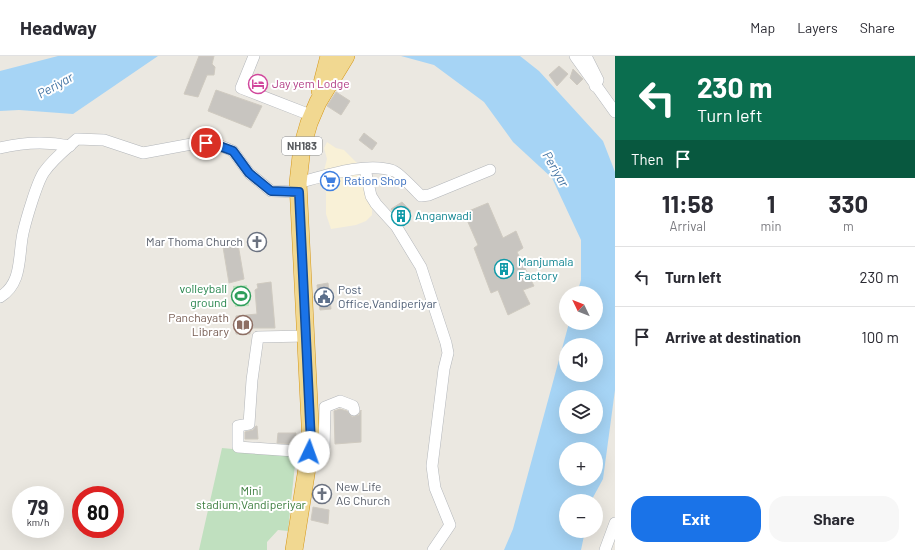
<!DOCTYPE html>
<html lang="en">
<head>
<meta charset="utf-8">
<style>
  :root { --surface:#fff; --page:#f7f7f7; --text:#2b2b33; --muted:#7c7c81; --line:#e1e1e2; --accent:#1a73e8 }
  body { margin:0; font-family:Barlow,sans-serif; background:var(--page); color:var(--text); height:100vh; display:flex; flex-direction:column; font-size:15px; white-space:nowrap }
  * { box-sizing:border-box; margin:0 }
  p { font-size:13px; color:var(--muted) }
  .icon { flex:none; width:22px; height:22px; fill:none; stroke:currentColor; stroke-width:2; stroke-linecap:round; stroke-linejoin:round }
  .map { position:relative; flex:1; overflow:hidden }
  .sheet { display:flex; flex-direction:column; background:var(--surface); width:300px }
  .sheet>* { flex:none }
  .top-card { background:#0b6e4f; color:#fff; overflow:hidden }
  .needle { width:26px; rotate:313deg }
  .fabs { position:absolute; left:559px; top:230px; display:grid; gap:8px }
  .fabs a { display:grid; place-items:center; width:44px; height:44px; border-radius:50%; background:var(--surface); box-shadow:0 4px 16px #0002; font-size:20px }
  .speed { position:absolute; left:12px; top:430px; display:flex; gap:8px; font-size:20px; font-weight:700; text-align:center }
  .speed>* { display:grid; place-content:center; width:52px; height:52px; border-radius:50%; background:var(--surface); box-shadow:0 4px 16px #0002; line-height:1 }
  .speed small { font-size:10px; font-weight:400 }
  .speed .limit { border:6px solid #d22; background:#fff; color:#111 }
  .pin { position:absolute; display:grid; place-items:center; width:34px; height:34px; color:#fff; margin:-17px; border:2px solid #fff; border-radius:50%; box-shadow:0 1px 4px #0007 }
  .me { position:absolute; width:44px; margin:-22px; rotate:3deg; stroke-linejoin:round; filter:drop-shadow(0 0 3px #0008) }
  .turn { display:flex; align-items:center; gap:14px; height:84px; padding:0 16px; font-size:18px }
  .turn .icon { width:52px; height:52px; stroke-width:2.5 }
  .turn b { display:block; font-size:28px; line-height:34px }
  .then { display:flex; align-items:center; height:38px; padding:0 16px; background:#0003; gap:8px; font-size:15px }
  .eta { display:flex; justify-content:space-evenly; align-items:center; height:68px; text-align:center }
  .eta b { font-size:24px; font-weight:700; line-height:28px }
  .button { display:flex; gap:8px; margin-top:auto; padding:8px 16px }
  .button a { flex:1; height:46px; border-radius:16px; background:var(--accent); color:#fff; font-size:16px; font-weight:700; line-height:46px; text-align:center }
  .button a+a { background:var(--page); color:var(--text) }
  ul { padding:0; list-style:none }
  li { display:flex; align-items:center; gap:12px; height:60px; padding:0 16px; border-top:1px solid var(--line) }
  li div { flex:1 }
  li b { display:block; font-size:15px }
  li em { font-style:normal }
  header { display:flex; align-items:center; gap:24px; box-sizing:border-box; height:56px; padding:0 20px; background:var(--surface); border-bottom:1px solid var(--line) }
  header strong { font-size:19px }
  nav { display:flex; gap:22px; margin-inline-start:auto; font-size:14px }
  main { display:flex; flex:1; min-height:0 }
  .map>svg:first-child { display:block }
</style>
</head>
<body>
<header>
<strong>Headway</strong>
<nav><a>Map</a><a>Layers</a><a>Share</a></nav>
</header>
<main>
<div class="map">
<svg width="615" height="494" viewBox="0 0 615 494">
  <rect width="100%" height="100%" fill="#ebe8e1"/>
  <!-- commercial -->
  <polygon fill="#f9f1d7" points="327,86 336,92 344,94 359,109 372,150 372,159 366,165 356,169 331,173 326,158 326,136 321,126 327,103 324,92"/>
  <!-- green -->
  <g fill="#c0e0bf">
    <polygon points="247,229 249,250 235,251 233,230"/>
    <polygon points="222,392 296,399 288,475 278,474 267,486 267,494 199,494"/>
  </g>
  <!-- water -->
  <g fill="#a6d4f5" fill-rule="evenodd">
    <polygon points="58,0 158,0 73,58 19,54 0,55 0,15"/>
    <path d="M 401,0 L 520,0 L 539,15 L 603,85 L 615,116 L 615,334 L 603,423 L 591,445 L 566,445 L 566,475 L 585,475 L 581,494 L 504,494 L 513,473 L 569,267 L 596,267 L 596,237 L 577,237 L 581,224 L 581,184 L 552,122 L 513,86 L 484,46 L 434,9 ZM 566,289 L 596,289 L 596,319 L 566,319 ZM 566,341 L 596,341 L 596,371 L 566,371 ZM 566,393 L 596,393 L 596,423 L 566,423 Z"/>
  </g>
  <!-- building -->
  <g fill="#c8c5c0" stroke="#cfcac0">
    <polygon points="199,0 214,0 212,8 215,11 214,19 207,19 198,41 184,38"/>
    <polygon points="559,10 568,18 557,30 549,19"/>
    <polygon points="573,13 583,23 577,29 570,22"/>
    <polygon points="216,34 262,50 251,72 208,55"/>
    <polygon points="336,36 350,45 341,59 327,50"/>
    <polygon points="364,77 377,87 372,94 359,84"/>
    <polygon points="402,146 411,155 400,164 391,153"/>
    <polygon points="488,147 503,182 516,175 523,192 517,196 534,230 523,234 530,248 508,259 498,234 491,237 474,192 478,189 464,157"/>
    <polygon points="260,177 262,193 255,194 253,179"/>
    <polygon points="238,188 244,223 229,227 223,191"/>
    <polygon points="271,226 275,272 250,272 250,278 236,278 236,260 257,258 255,234 258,232 257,228"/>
    <polygon points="328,227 331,253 320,254 317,229"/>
    <polygon points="340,353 347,355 352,361 359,359 361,354 361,386 335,388 334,355"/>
    <polygon points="256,370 257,370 258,383 245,383 245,376 253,374"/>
    <polygon points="278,377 296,377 294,388 277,387"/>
    <polygon points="313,451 329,454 328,468 311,464"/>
  </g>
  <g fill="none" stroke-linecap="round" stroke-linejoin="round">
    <!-- minor casing -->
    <g stroke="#b3b6ba" stroke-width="12">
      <g id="minor">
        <polyline points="254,0 241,32 313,60"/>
        <polyline points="575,0 615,56"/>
        <polyline points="586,0 598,24 595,30"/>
        <path d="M 0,92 C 24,86 46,85 70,90"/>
        <polyline points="365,113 371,140 376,148 396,170 421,211 446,287 448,297 444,313 432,410 435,432 450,469 433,494"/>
        <path d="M 298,127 C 324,120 368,105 394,115 C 398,116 416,135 421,140 L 429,139 L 490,114"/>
        <path d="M 0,241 C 23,227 18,200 23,177 C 26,164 37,126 44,116 C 53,103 66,93 77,83 L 104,84 L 143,97 L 197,87 L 214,87 L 233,95 L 249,117 L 271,135 L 299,136"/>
        <polyline points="306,280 258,281 252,324 249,368 238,370 238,391 309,396"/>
        <polyline points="307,411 320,405 324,394 325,351 340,345 353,350 354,354"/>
        <polyline points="605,494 615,467"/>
      </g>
    </g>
    <!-- highway casing -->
    <g stroke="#d59717" stroke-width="18">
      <g id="highway">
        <polyline points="320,35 329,0"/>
        <polyline points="294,494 311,387 298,127 302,91 309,67 318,46 346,0"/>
      </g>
    </g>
    <!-- minor -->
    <use href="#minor" stroke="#fff" stroke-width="11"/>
    <!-- highway -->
    <use href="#highway" stroke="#f1d891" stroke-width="17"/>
  </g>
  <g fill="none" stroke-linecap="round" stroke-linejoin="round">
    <!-- route casing -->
    <g stroke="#114b97" stroke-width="10">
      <polyline id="route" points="206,87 214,88 233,95 249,117 271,135 299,136 311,387 309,396"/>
    </g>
    <!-- route -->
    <use href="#route" stroke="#1a73e8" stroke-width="7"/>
  </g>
  <!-- icons -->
  <defs>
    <g id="hotel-ring" transform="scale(1)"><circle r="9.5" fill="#fff" stroke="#d1479c" stroke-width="1.5"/><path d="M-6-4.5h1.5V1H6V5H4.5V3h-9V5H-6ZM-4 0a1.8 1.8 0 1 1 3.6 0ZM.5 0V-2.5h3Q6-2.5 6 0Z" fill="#d1479c"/></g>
    <g id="supermarket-ring" transform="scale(1)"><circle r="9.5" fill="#fff" stroke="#3f7fe0" stroke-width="1.5"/><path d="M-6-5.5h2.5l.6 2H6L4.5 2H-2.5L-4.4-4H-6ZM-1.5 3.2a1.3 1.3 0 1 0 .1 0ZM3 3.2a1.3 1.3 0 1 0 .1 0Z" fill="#3f7fe0"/></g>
    <g id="building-ring" transform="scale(1)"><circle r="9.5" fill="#fff" stroke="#0f9aa8" stroke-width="1.5"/><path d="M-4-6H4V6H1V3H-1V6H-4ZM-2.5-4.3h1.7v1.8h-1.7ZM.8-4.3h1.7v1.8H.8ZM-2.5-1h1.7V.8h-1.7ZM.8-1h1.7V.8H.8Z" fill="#0f9aa8"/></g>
    <g id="church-ring" transform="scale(1)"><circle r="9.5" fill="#fff" stroke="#6b7280" stroke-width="1.5"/><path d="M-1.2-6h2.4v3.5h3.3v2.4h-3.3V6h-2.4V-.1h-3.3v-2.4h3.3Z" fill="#6b7280"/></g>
    <g id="stadium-ring" transform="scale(1)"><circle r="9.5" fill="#fff" stroke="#2e9e5b" stroke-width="1.5"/><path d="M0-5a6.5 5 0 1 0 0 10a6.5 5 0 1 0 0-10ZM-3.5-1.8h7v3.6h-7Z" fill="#2e9e5b"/></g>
    <g id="civic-ring" transform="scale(1)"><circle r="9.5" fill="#fff" stroke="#5c6f8a" stroke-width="1.5"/><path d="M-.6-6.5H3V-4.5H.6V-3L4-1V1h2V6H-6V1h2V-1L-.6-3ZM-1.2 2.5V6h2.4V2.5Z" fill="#5c6f8a"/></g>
    <g id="library-ring" transform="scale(1)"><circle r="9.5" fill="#fff" stroke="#8d6e63" stroke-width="1.5"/><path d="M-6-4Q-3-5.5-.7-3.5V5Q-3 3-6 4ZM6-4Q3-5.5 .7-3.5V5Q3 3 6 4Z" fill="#8d6e63"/></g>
  </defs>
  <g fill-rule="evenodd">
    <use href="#hotel-ring" x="258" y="28"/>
    <use href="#supermarket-ring" x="330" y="125"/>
    <use href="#building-ring" x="401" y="160"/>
    <use href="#church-ring" x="257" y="186"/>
    <use href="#building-ring" x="504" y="213"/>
    <use href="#stadium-ring" x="241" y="240"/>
    <use href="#civic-ring" x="324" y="241"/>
    <use href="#library-ring" x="243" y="269"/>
    <use href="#church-ring" x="322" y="438"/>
  </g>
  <g text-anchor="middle" stroke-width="4" stroke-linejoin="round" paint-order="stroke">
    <!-- shield labels -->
    <rect fill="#fff" stroke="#8b8d90" stroke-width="1" x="282" y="81" width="40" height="18" rx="3"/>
    <g font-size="11" font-weight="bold" fill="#595c60">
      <text x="302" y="94">NH183</text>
    </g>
    <!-- hotel labels -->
    <g font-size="12" fill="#b23c85" stroke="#fff" text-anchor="start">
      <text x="272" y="32">Jay yem Lodge</text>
    </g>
    <!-- shop labels -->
    <g font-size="12" fill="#366cbe" stroke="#fff" text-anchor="start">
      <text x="344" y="129">Ration Shop</text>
    </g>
    <!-- culture labels -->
    <g font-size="12" fill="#0d838f" stroke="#fff" text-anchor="start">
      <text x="415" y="164">Anganwadi</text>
      <text x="518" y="210">Manjumala<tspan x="518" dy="14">Factory</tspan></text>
    </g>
    <!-- worship labels -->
    <g font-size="12" fill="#5b616d" stroke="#fff" text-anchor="end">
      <text x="243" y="190">Mar Thoma Church</text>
      <text x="336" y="435" text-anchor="start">New Life<tspan x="336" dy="14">AG Church</tspan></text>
    </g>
    <!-- leisure labels -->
    <g font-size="12" fill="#27864d" stroke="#fff" text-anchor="end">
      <text x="227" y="237">volleyball<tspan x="227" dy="14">ground</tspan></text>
    </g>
    <!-- service labels -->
    <g font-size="12" fill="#4e5e75" stroke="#fff" text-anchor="start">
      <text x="338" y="238">Post<tspan x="338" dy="14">Office,Vandiperiyar</tspan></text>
    </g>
    <!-- education labels -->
    <g font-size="12" fill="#785e54" stroke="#fff" text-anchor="end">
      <text x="229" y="266">Panchayath<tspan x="229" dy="14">Library</tspan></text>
    </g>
    <!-- park labels -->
    <g font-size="12" fill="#3c7d3e" stroke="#fff">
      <text x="251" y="439">Mini<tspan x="251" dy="14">stadium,Vandiperiyar</tspan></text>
    </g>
    <!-- water labels -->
    <g font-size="13" font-style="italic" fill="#4676a5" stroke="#fff">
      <text transform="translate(55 29) rotate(-29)" y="5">Periyar</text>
      <text transform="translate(556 113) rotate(60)" y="5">Periyar</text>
    </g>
  </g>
</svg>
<div class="fabs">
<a><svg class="needle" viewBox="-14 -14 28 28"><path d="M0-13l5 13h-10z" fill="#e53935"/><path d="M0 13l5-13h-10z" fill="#7c7c81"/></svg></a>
<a><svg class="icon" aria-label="sound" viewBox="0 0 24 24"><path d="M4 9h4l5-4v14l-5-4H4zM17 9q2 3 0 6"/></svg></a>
<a><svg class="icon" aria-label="layers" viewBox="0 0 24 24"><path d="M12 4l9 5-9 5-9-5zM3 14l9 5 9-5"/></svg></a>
<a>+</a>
<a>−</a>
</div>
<div class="speed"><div>79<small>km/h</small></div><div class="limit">80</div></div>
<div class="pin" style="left:206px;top:87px;background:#d93025"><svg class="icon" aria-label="arrive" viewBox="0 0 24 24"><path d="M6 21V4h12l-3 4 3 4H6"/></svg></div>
<svg class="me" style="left:309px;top:396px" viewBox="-20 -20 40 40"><circle r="19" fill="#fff"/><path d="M0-13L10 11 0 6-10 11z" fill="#1a73e8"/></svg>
</div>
<section class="sheet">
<div class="top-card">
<div class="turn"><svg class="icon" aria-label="left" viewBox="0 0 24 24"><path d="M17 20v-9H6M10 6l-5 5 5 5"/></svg><div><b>230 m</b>Turn left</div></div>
<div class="then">Then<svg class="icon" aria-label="arrive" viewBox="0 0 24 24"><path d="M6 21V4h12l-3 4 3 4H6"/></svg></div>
</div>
<div class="eta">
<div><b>11:58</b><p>Arrival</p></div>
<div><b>1</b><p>min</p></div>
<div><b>330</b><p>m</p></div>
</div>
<ul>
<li><svg class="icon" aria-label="left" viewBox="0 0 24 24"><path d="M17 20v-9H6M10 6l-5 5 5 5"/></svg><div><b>Turn left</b></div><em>230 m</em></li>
<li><svg class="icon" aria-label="arrive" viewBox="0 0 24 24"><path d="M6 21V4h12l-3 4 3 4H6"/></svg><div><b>Arrive at destination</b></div><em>100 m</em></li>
</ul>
<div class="button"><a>Exit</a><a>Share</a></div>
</section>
</main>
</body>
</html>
